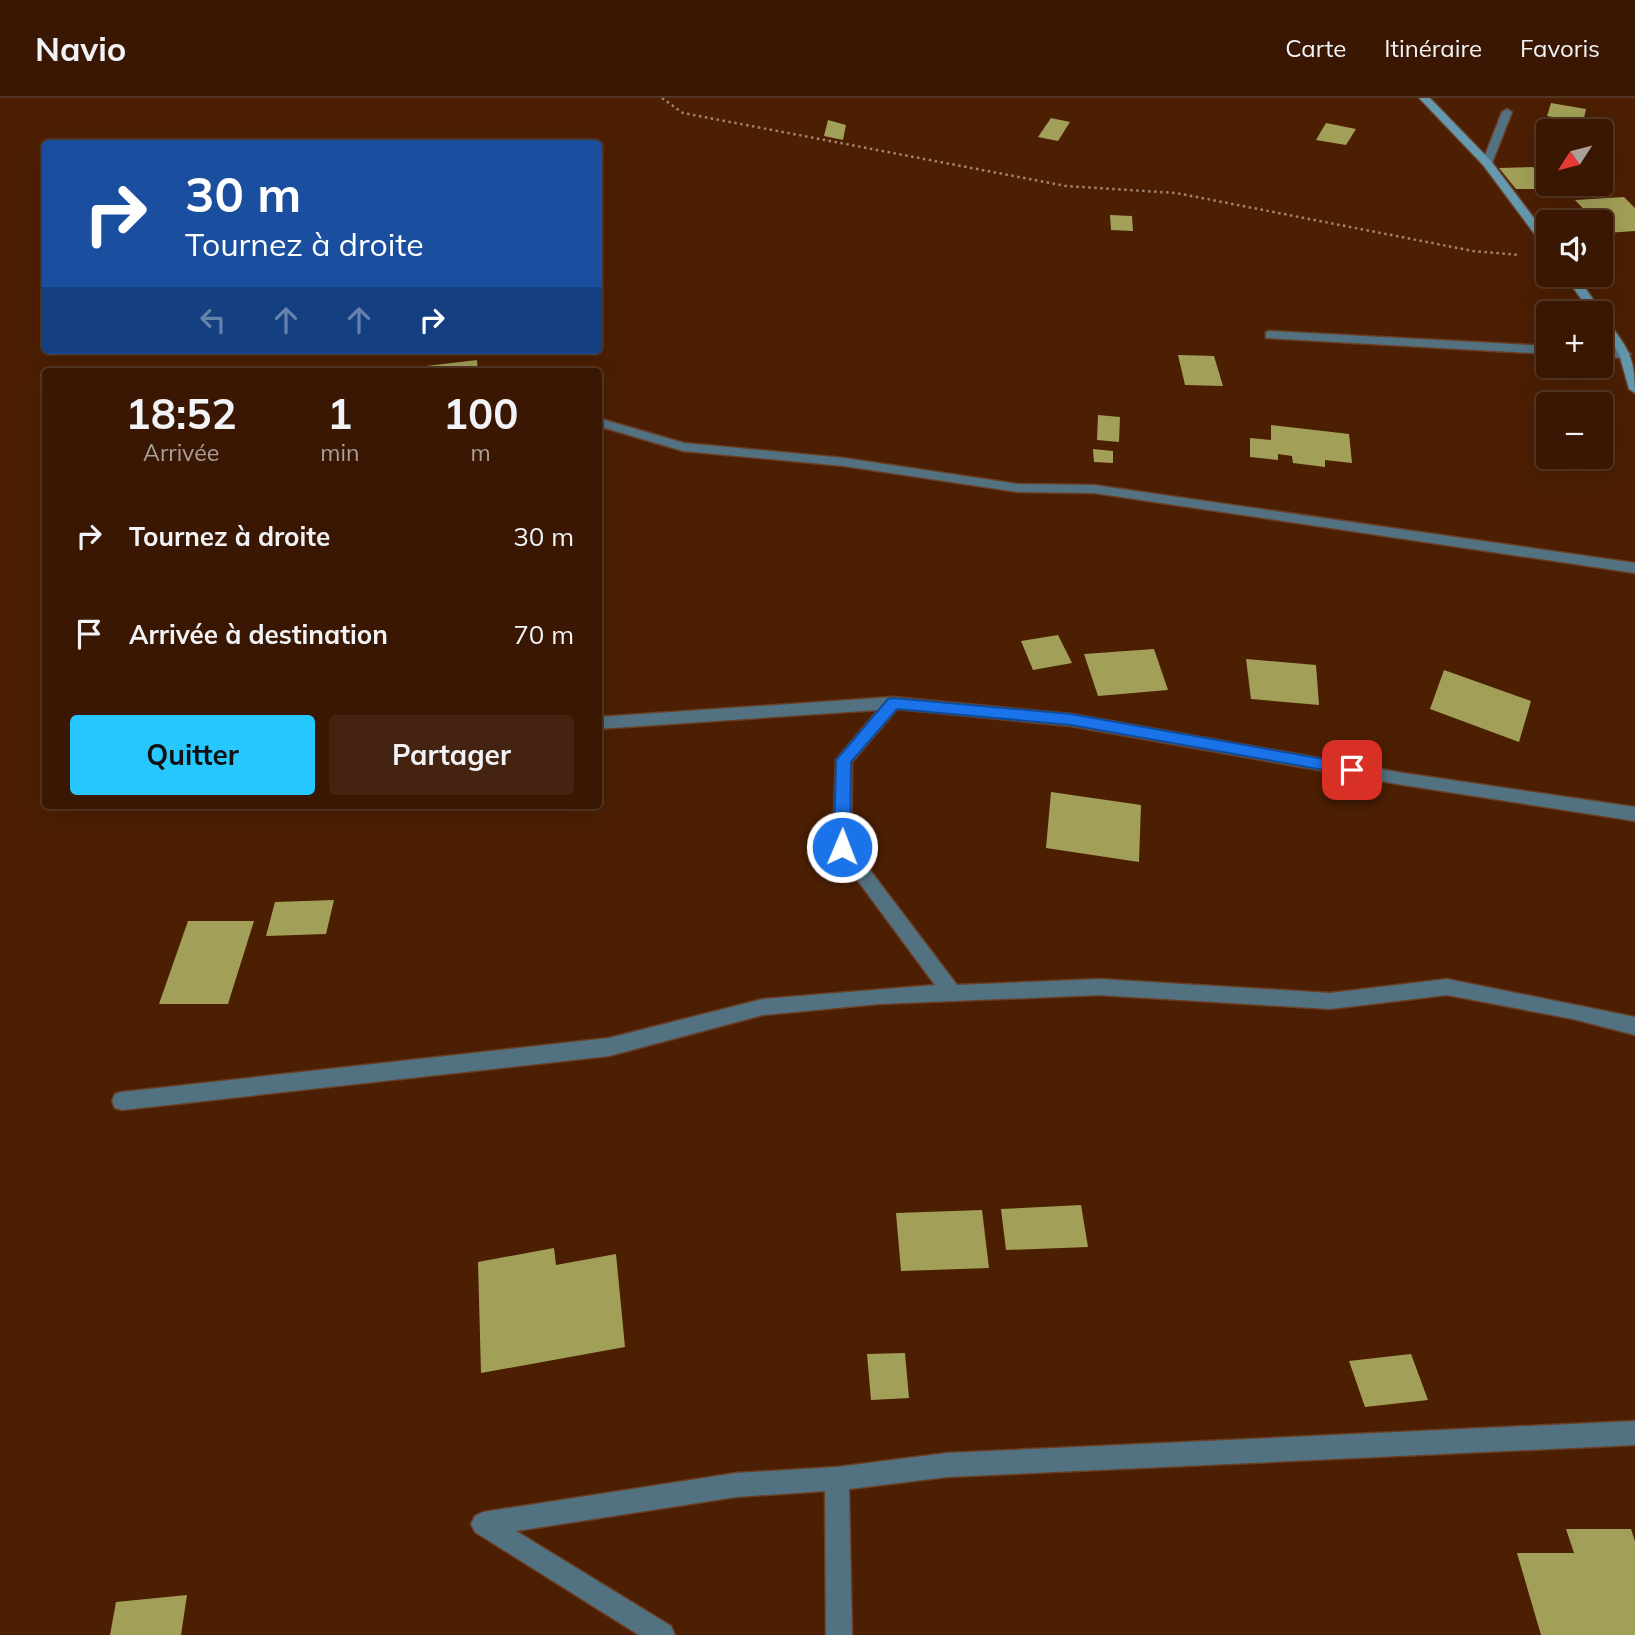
<!DOCTYPE html>
<html lang="fr">
<head>
<meta charset="utf-8">
<style>
  :root { --surface:#391702; --page:#442411; --text:#f1f3f6; --muted:#ab9f99; --line:#533624; --accent:#27c8ff }
  body { margin:0; font-family:Mulish,sans-serif; background:var(--page); color:var(--text); height:100vh; display:flex; flex-direction:column; font-size:26px; white-space:nowrap }
  * { box-sizing:border-box; margin:0 }
  p { font-size:23px; color:var(--muted) }
  .icon { flex:none; width:38px; height:38px; fill:none; stroke:currentColor; stroke-width:2; stroke-linecap:round; stroke-linejoin:round }
  .map { position:relative; flex:1; overflow:hidden }
  .drawer { position:absolute; left:42px; top:270px; width:560px; height:441px; display:flex; flex-direction:column; background:var(--surface); border-radius:7px; box-shadow:0 7px 28px #0002,0 0 0 2px var(--line) }
  .drawer>* { flex:none }
  .guide { position:absolute; left:42px; top:42px; width:560px; height:214px; border-radius:7px; box-shadow:0 7px 28px #0002,0 0 0 2px var(--line); background:#1a4fa0; color:#fff; overflow:hidden }
  .needle { width:46px; rotate:234deg }
  .controls { position:absolute; left:1536px; top:21px; display:grid; gap:14px }
  .controls a { display:grid; place-items:center; width:77px; height:77px; border-radius:7px; background:var(--surface); box-shadow:0 7px 28px #0002,0 0 0 2px var(--line); font-size:35px }
  .pin { position:absolute; display:grid; place-items:center; width:60px; height:60px; color:#fff; margin:-30px; border-radius:14px; box-shadow:0 4px 10px #0006 }
  .me { position:absolute; width:77px; margin:-38px; rotate:1deg; stroke-linejoin:round; filter:drop-shadow(0 0 5px #0008) }
  .turn { display:flex; align-items:center; gap:24px; height:147px; padding:0 28px; font-size:32px }
  .turn .icon { width:91px; height:91px; stroke-width:2.5 }
  .turn b { display:block; font-size:49px; line-height:60px }
  .lanes { display:flex; align-items:center; height:66px; padding:0 28px; background:#0003; justify-content:center; gap:35px; direction:ltr }
  .lanes .off { opacity:.35 }
  .eta { display:flex; justify-content:space-evenly; align-items:center; height:119px; text-align:center }
  .eta b { font-size:42px; font-weight:700; line-height:49px }
  .button { display:flex; gap:14px; margin-top:auto; padding:14px 28px }
  .button a { flex:1; height:80px; border-radius:7px; background:var(--accent); color:#111; font-size:28px; font-weight:700; line-height:80px; text-align:center }
  .button a+a { background:var(--page); color:var(--text) }
  ul { padding:0; list-style:none }
  li { display:flex; align-items:center; gap:21px; height:98px; padding:0 28px }
  li div { flex:1 }
  li b { display:block; font-size:26px }
  li em { font-style:normal }
  header { display:flex; align-items:center; gap:42px; box-sizing:border-box; height:98px; padding:0 35px; background:var(--surface); border-bottom:2px solid var(--line) }
  header strong { font-size:33px }
  nav { display:flex; gap:38px; margin-inline-start:auto; font-size:24px }
  .map>svg:first-child { display:block }
</style>
</head>
<body>
<header>
<strong>Navio</strong>
<nav><a>Carte</a><a>Itinéraire</a><a>Favoris</a></nav>
</header>
<div class="map">
<svg width="1635" height="1537" viewBox="0 0 1635 1537">
  <rect width="100%" height="100%" fill="#4c1f03"/>
  <!-- building -->
  <g fill="#a2a058">
    <polygon points="1551,5 1586,11 1583,25 1547,18"/>
    <polygon points="1051,20 1070,24 1058,43 1038,39"/>
    <polygon points="828,22 846,27 843,42 824,38"/>
    <polygon points="1326,25 1356,31 1346,47 1316,42"/>
    <polygon points="1538,35 1549,36 1549,50 1543,49"/>
    <polygon points="1533,69 1550,91 1516,91 1499,70"/>
    <polygon points="1624,99 1635,110 1635,133 1606,135 1601,130 1601,124 1596,124 1575,102"/>
    <polygon points="1110,117 1132,118 1133,133 1111,132"/>
    <polygon points="1178,257 1214,258 1223,288 1185,287"/>
    <polygon points="477,262 478,273 427,273 426,268"/>
    <polygon points="1098,317 1120,319 1119,344 1097,342"/>
    <polygon points="1271,327 1349,336 1352,365 1325,362 1325,369 1293,365 1292,358 1278,356 1278,362 1250,359 1250,340 1271,342"/>
    <polygon points="1093,351 1113,353 1113,365 1094,364"/>
    <polygon points="1058,537 1072,565 1033,572 1021,543"/>
    <polygon points="1154,551 1168,592 1098,598 1084,556"/>
    <polygon points="1246,561 1316,567 1319,607 1251,601"/>
    <polygon points="1444,572 1531,603 1519,644 1430,611"/>
    <polygon points="1051,694 1141,707 1139,764 1046,750"/>
    <polygon points="334,802 326,836 266,838 275,804"/>
    <polygon points="188,823 254,823 228,906 159,906"/>
    <polygon points="1081,1107 1088,1149 1006,1152 1001,1111"/>
    <polygon points="982,1112 989,1170 901,1173 896,1115"/>
    <polygon points="554,1150 556,1167 616,1156 625,1249 481,1275 478,1164"/>
    <polygon points="905,1255 909,1300 871,1302 867,1256"/>
    <polygon points="1411,1256 1428,1302 1365,1309 1349,1263"/>
    <polygon points="1566,1431 1631,1431 1635,1443 1635,1537 1541,1537 1517,1455 1574,1455"/>
    <polygon points="187,1497 181,1537 110,1537 116,1504"/>
  </g>
  <g fill="none" stroke-linecap="round" stroke-linejoin="round">
    <!-- lane casing -->
    <g stroke="#683e25" stroke-width="3">
      <g id="lane">
        <polygon points="1507,11 1512,14 1492,65 1483,67 1482,65 1502,14"/>
        <polygon points="1270,233 1549,248 1549,256 1266,240 1266,234"/>
        <polygon points="1601,251 1625,252 1631,256 1625,260 1601,259"/>
      </g>
    </g>
    <!-- street casing -->
    <g stroke="#683e25" stroke-width="3">
      <g id="street">
        <polygon points="598,320 684,345 844,360 1018,386 1094,387 1635,465 1635,475 1094,395 1018,394 844,368 683,353 598,328"/>
        <polygon points="893,599 1071,616 1403,675 1635,709 1635,723 1403,687 1071,628 897,611 852,664 851,747 957,887 1099,881 1330,895 1447,881 1635,919 1635,937 1573,921 1447,897 1330,911 1099,897 879,906 763,917 609,958 122,1012 115,1010 112,1003 115,996 122,994 609,940 763,901 935,887 833,749 836,662 878,612 598,631 598,619"/>
        <polygon points="1635,1323 1635,1347 947,1379 849,1391 852,1537 826,1537 825,1393 736,1399 516,1433 671,1528 675,1537 639,1537 475,1434 471,1426 475,1418 483,1414 736,1375 837,1369 947,1355"/>
      </g>
    </g>
    <!-- secondary casing -->
    <g stroke="#683e25" stroke-width="3">
      <g id="secondary">
        <polygon points="1419,0 1430,0 1491,63 1549,140 1549,151 1545,150 1483,67"/>
        <polygon points="1564,177 1576,177 1603,215 1601,218 1601,215 1591,215"/>
        <path d="M 1601,218 L 1605,219 C 1627,250 1635,256 1635,295 L 1629,291 L 1619,256 L 1601,231 Z"/>
      </g>
    </g>
    <!-- path -->
    <polyline stroke="#a3826e" stroke-width="2.5" stroke-dasharray="2.5 3.5" stroke-linecap="butt" points="662,0 683,15 1066,88 1176,95 1473,153 1520,157"/>
    <!-- lane -->
    <use href="#lane" fill="#537281" fill-rule="evenodd"/>
    <!-- street -->
    <use href="#street" fill="#537281" fill-rule="evenodd"/>
    <!-- secondary -->
    <use href="#secondary" fill="#6599af" fill-rule="evenodd"/>
  </g>
  <!-- route -->
  <polygon fill="#1a73e8" stroke="#114b97" stroke-width="2" points="893,600 1071,616 1352,666 1360,672 1352,677 1071,627 897,611 851,664 850,749 848,754 837,754 834,749 836,662 888,601"/>
</svg>
<div class="controls">
<a><svg class="needle" viewBox="-14 -14 28 28"><path d="M0-13l5 13h-10z" fill="#e53935"/><path d="M0 13l5-13h-10z" fill="#ab9f99"/></svg></a>
<a><svg class="icon" aria-label="sound" viewBox="0 0 24 24"><path d="M4 9h4l5-4v14l-5-4H4zM17 9q2 3 0 6"/></svg></a>
<a>+</a>
<a>−</a>
</div>
<div class="pin" style="left:1352px;top:672px;background:#d93025"><svg class="icon" aria-label="arrive" viewBox="0 0 24 24"><path d="M6 21V4h12l-3 4 3 4H6"/></svg></div>
<svg class="me" style="left:842px;top:749px" viewBox="-20 -20 40 40"><circle r="17" fill="#1a73e8" stroke="#fff" stroke-width="3"/><path d="M0-11L8 9 0 5-8 9z" fill="#fff"/></svg>
<div class="guide">
<div class="turn"><svg class="icon" aria-label="right" viewBox="0 0 24 24"><path d="M7 20v-9h11M14 6l5 5-5 5"/></svg><div><b>30 m</b>Tournez à droite</div></div>
<div class="lanes"><svg class="icon off" aria-label="left" viewBox="0 0 24 24"><path d="M17 20v-9H6M10 6l-5 5 5 5"/></svg><svg class="icon off" aria-label="ahead" viewBox="0 0 24 24"><path d="M12 20V5M6 11l6-6 6 6"/></svg><svg class="icon off" aria-label="ahead" viewBox="0 0 24 24"><path d="M12 20V5M6 11l6-6 6 6"/></svg><svg class="icon" aria-label="right" viewBox="0 0 24 24"><path d="M7 20v-9h11M14 6l5 5-5 5"/></svg></div>
</div>
<section class="drawer">
<div class="eta">
<div><b>18:52</b><p>Arrivée</p></div>
<div><b>1</b><p>min</p></div>
<div><b>100</b><p>m</p></div>
</div>
<ul>
<li><svg class="icon" aria-label="right" viewBox="0 0 24 24"><path d="M7 20v-9h11M14 6l5 5-5 5"/></svg><div><b>Tournez à droite</b></div><em>30 m</em></li>
<li><svg class="icon" aria-label="arrive" viewBox="0 0 24 24"><path d="M6 21V4h12l-3 4 3 4H6"/></svg><div><b>Arrivée à destination</b></div><em>70 m</em></li>
</ul>
<div class="button"><a>Quitter</a><a>Partager</a></div>
</section>
</div>
</body>
</html>
